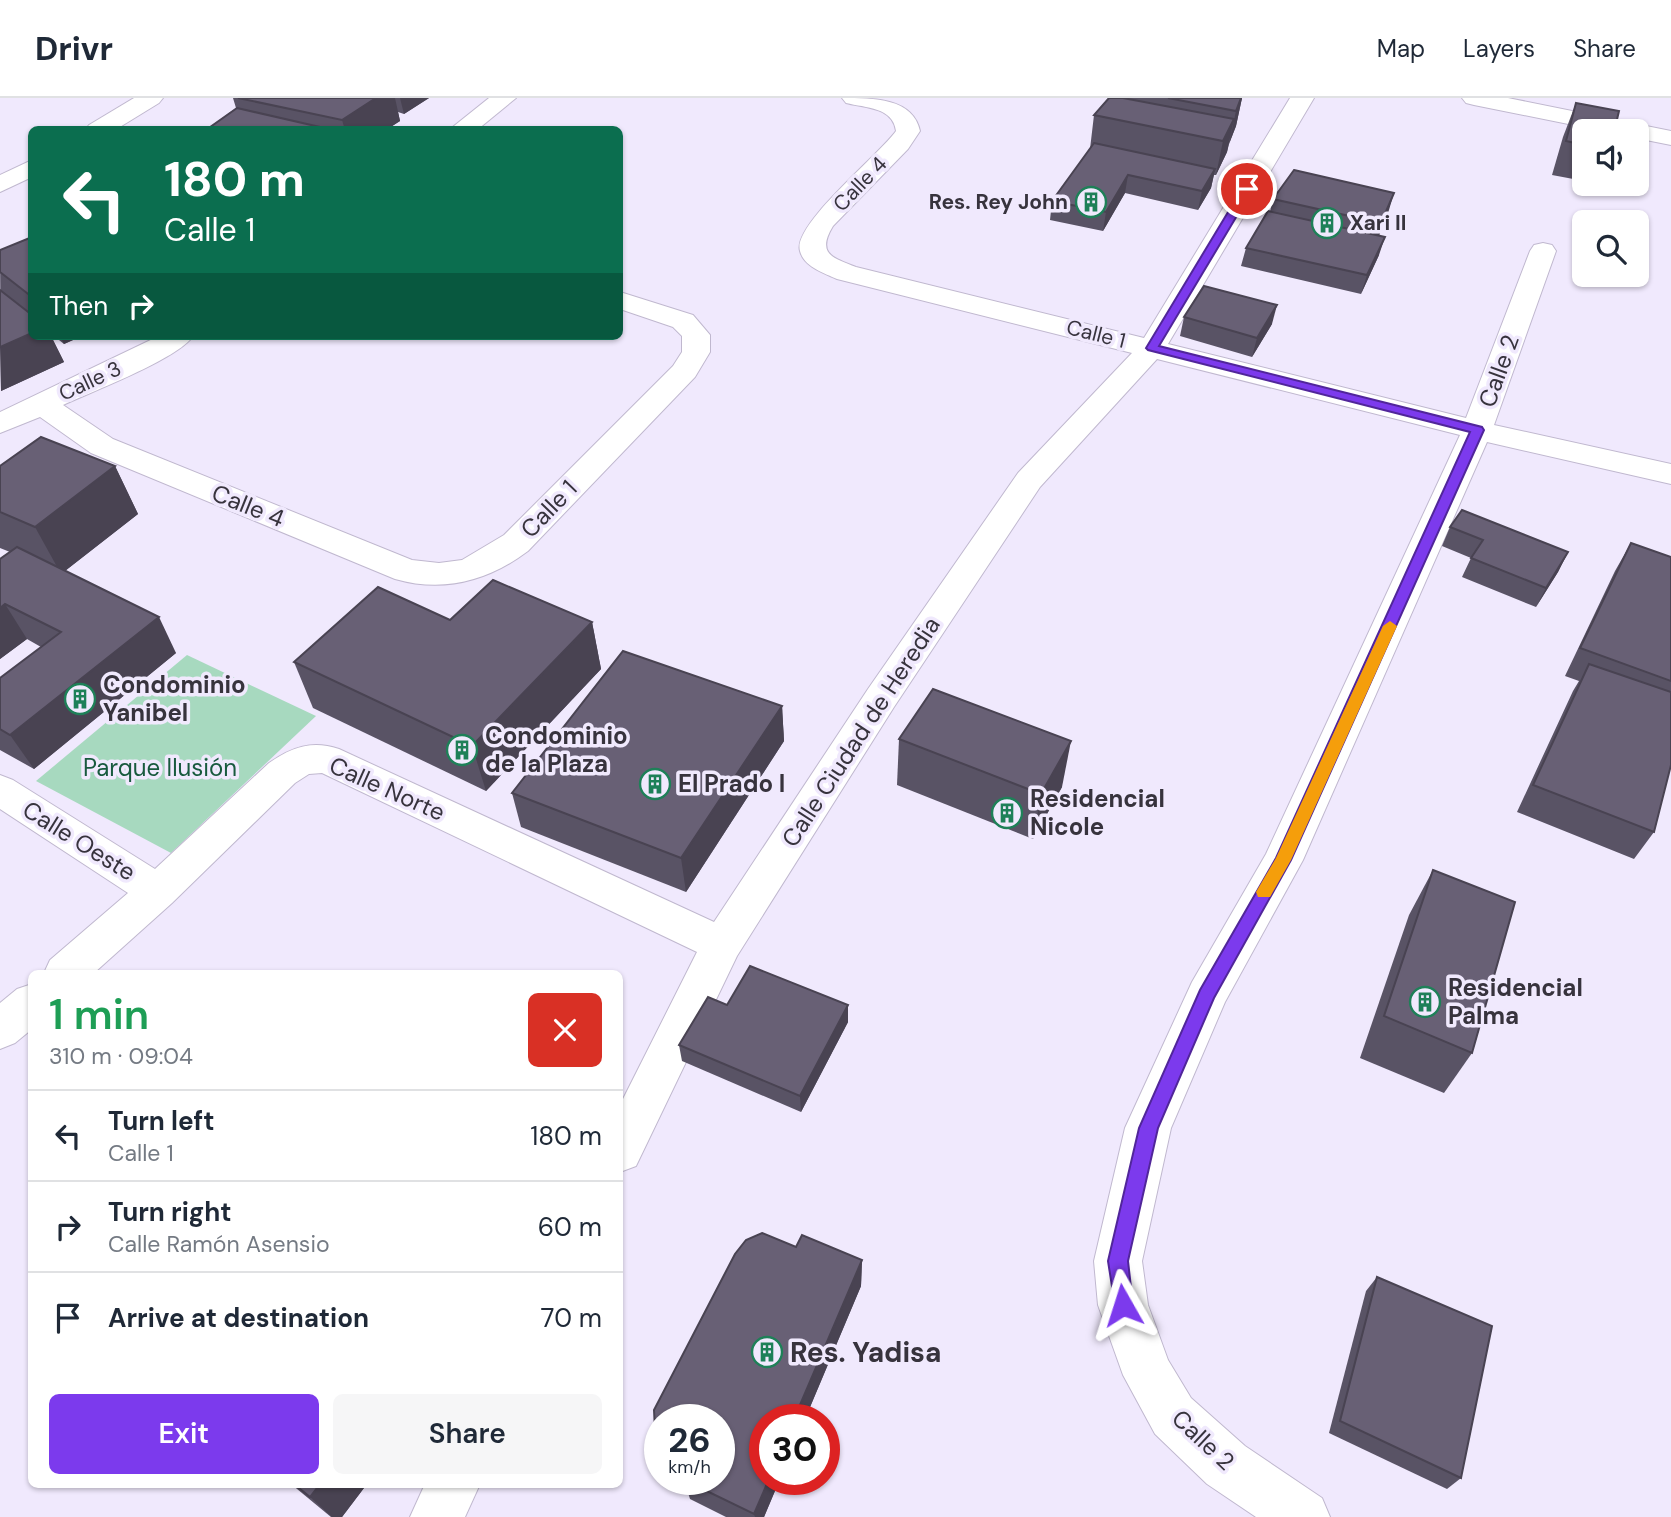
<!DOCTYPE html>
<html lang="en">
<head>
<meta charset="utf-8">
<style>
  :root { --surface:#fff; --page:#f6f6f7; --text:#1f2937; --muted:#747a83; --line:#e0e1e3; --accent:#7c3aed }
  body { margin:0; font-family:"DM Sans",sans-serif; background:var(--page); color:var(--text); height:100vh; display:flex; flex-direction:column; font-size:26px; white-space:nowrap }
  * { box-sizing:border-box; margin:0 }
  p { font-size:23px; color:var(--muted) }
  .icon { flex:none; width:38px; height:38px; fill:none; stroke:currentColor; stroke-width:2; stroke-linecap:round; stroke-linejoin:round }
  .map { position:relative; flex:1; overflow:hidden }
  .details { position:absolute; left:28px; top:872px; width:595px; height:518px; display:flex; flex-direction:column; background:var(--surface); border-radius:10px; box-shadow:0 2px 5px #0004 }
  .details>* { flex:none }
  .top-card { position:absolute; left:28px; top:28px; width:595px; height:214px; border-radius:10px; box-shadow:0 2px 5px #0004; background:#0b6e4f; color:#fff; overflow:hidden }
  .tools { position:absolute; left:1572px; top:21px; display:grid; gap:14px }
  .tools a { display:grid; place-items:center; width:77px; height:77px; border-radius:10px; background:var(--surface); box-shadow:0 2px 5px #0004; font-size:35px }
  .speed { position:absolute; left:644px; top:1306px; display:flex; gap:14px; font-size:35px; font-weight:700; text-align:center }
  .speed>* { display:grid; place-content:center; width:91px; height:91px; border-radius:50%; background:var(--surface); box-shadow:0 2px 5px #0004; line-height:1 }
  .speed small { font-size:18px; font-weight:400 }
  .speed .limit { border:10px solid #d22; background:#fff; color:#111 }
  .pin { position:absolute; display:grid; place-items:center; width:60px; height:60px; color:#fff; margin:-30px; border:4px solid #fff; border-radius:50%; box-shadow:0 2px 7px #0007 }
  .me { position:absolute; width:77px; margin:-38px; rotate:354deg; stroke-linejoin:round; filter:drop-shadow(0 0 5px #0008) }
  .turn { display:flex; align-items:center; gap:24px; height:147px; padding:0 21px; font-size:32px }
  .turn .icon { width:91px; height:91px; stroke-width:2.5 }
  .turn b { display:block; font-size:49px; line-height:60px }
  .then { display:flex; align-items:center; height:66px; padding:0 21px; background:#0003; gap:14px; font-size:26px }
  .round { display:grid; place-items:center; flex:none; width:74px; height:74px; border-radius:10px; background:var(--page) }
  .headline { display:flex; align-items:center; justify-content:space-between; height:119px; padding:0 21px }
  h1 { font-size:42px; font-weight:600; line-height:52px; color:#1e9e55 }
  .button { display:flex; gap:14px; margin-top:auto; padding:14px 21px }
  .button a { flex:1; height:80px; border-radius:10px; background:var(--accent); color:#fff; font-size:28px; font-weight:600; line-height:80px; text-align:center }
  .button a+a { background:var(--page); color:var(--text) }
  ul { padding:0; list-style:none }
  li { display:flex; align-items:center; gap:21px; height:91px; padding:0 21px; border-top:2px solid var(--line) }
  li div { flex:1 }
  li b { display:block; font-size:26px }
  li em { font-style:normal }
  header { display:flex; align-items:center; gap:42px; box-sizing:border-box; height:98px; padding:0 35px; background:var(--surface); border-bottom:2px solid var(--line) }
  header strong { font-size:33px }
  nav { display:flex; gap:38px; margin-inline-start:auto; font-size:24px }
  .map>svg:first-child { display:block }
</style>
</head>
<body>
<header>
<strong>Drivr</strong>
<nav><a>Map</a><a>Layers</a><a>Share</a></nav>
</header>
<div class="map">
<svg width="1671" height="1419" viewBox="0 0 1671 1419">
  <rect width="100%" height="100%" fill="#f0e9fd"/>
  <!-- green -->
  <polygon fill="#a7d9bf" points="187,557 316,618 171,755 36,683"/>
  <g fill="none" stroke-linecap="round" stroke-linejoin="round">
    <!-- minor casing -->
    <g stroke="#c0b8cf" stroke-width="2">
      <g id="minor">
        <polygon points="134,0 163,0 159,5 115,32 85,32 89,27"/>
        <polygon points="489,0 516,0 477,32 449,32"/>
        <path d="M 842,0 C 874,0 913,0 920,33 L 908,51 L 833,128 C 816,156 833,160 856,169 L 1144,240 L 1290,0 L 1314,0 L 1168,246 L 1466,320 L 1530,153 L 1534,147 L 1543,145 L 1552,147 L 1556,153 L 1494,327 L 1671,366 L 1671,386 L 1487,344 L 1303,762 L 1225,904 L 1171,1030 L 1142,1163 L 1148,1207 L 1168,1262 L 1191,1300 L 1245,1348 L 1322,1400 L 1330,1419 L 1256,1419 L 1207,1386 L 1155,1336 L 1123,1277 L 1098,1207 L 1094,1163 L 1125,1030 L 1192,884 L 1266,756 L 1460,337 L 1157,261 L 1040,389 L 894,609 L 737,858 L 636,1068 L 620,1074 L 620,1007 L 697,854 L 322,675 L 309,676 L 295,685 L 172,805 L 94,875 L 44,875 L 50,862 L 128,795 L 0,711 L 0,677 L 13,682 L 155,771 L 269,665 C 292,649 312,642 339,651 L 714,824 L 868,591 L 1018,375 L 1132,255 L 837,181 C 824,175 804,169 800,153 C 792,127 879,57 896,33 C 893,9 866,10 846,5 Z"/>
        <polygon points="1462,0 1508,0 1671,33 1671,47 1636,40 1636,33 1603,33 1474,7 1466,5"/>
        <polygon points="32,62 32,79 0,94 0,77"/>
        <path d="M 620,194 L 693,217 L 710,237 L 710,254 L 695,279 L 528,453 C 488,483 444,495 395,481 L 91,355 L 40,319 L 0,335 L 0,314 L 159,238 L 193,238 C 178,261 91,294 63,307 L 113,341 L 412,462 L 439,465 L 462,462 L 504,437 L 673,268 L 682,254 L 682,238 L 673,229 L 620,211 Z"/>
        <polygon points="32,886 32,931 15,945 0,951 0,905 17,891"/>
        <polygon points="425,1386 480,1386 465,1419 410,1419"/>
      </g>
    </g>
    <!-- minor -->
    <use href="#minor" fill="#fff" fill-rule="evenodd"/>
  </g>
  <!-- wall -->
  <g fill="#595365">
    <polygon points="233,0 429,0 404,16 398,14 400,23 386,32 206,32 236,10"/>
    <polygon points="1109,0 1242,0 1236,28 1229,46 1227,54 1216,77 1214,77 1211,90 1198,112 1125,95 1103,133 1050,122 1052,103 1090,51 1094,17"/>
    <polygon points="1576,5 1584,33 1584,83 1552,77 1563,39"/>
    <polygon points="1596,86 1622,86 1620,91"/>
    <polygon points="1273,101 1386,122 1379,137 1379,157 1361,196 1241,168 1246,150 1270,114"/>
    <polygon points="32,139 32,238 51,238 64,264 1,293 0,152"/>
    <polygon points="1184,219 1272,226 1252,259 1180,238"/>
    <polygon points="54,238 82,238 64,246"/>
    <polygon points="0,368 115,368 138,416 65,473 176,555 34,671 0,652 0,580 41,549 27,541 0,561 10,454 0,450"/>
    <polygon points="1450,429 1568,454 1558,474 1536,509 1462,479 1471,460 1442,448"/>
    <polygon points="1631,445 1671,459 1671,667 1654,734 1634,761 1517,714 1573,593 1579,583 1565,578 1615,473"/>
    <polygon points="450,522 592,524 601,571 486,693 313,610 294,564"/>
    <polygon points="782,608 784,643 686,794 521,729 512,695"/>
    <polygon points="899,641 1062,689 1033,741 897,687"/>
    <polygon points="1433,772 1472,955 1444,995 1360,960 1409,817"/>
    <polygon points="727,907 848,924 801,1014 682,963 679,947"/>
    <polygon points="762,1135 796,1149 802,1137 862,1162 861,1188 805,1321 765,1321 765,1381 780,1381 764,1419 726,1419 690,1401 684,1382 684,1381 719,1381 719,1321 660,1321 660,1345 655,1332 654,1312 735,1156 746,1142"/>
    <polygon points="1377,1179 1461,1380 1447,1391 1329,1335 1366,1193"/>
    <polygon points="291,1386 367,1386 342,1419 331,1419"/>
  </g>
  <!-- shaded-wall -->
  <g fill="#494352">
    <polygon points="376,0 395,0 400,23 386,32 345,32 342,22"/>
    <polygon points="400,0 429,0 404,16"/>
    <polygon points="1241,0 1242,0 1236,28 1229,46 1236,13"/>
    <polygon points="1234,21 1227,54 1216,77 1223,43"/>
    <polygon points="1215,71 1211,90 1198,112 1202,93"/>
    <polygon points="1128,77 1125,95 1103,133 1106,114"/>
    <polygon points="1394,95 1386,122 1372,153 1381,125"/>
    <polygon points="1385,139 1379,157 1361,196 1367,177"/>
    <polygon points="1277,207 1272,226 1252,259 1257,240"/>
    <polygon points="32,235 32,238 51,238 64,264 1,293 0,249"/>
    <polygon points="60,238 82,238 64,246"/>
    <polygon points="115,368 138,416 61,476 35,429"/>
    <polygon points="1568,454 1558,474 1536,509 1546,490"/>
    <polygon points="5,506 27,541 0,561 0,510"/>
    <polygon points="159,519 176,555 34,671 10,637"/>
    <polygon points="592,524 601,571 486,693 472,648"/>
    <polygon points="782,608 784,643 686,794 681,760"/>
    <polygon points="1071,643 1062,689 1033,741 1041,696"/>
    <polygon points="848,907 848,924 801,1014 800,998"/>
    <polygon points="862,1162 861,1188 805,1321 794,1321"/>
    <polygon points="769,1381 780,1381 764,1419 755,1419 754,1416"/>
    <polygon points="320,1386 367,1386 342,1419 332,1419 310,1399"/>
  </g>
  <!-- building -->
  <g fill="#686075" stroke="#494352" stroke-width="2">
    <polygon points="238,0 376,0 342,22"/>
    <polygon points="1109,0 1123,0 1234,21 1223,43 1094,17"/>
    <polygon points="1168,0 1241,0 1236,13"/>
    <polygon points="1576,5 1619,13 1615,30 1633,33 1584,33 1584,47 1566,43"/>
    <polygon points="237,10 333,32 206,32"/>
    <polygon points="1636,34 1640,35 1636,51"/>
    <polygon points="1094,45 1215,71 1202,93 1128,77 1106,114 1052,103"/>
    <polygon points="1294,72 1394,95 1381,125 1273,101"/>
    <polygon points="1268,113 1385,139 1367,177 1246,150"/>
    <polygon points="32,139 32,199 0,174 0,152"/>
    <polygon points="1204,188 1277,207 1257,240 1184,219"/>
    <polygon points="0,192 32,217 32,235 0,249"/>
    <polygon points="41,339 115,368 35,429 0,414 0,368"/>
    <polygon points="1462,412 1568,454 1546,490 1471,460 1483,442 1450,429"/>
    <polygon points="1631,445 1671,459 1671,583 1580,550"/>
    <polygon points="17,449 159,519 10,637 0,631 0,580 61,534 5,506 0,510 0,461"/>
    <polygon points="493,482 592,524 472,648 294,564 378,489 450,522"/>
    <polygon points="623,553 782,608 681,760 512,695"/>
    <polygon points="1589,566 1671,594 1671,667 1654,734 1533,687"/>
    <polygon points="933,591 1071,643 1041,696 899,641"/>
    <polygon points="1433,772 1515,804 1472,955 1384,918"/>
    <polygon points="750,868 848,907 800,998 679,947 708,899 727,907"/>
    <polygon points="762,1135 796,1149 802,1137 862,1162 794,1321 765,1321 765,1381 769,1381 754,1416 684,1382 684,1381 719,1381 719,1321 660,1321 660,1343 655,1332 654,1312 735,1156 746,1142"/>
    <polygon points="1377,1179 1492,1228 1461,1380 1340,1323"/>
    <polygon points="294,1386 320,1386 310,1399"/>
  </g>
  <!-- route -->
  <polygon fill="#7c3aed" stroke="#51269a" stroke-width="2" points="1247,88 1253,91 1159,248 1482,329 1484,332 1291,762 1214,900 1158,1030 1128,1163 1133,1207 1130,1214 1123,1217 1116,1214 1108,1163 1139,1030 1200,892 1276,760 1470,334 1148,252 1146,250 1242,91"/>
  <!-- slow -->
  <polygon fill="#f59e0b" points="1390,523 1397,528 1291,762 1270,799 1258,799 1256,794 1276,760 1383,528"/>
  <!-- icons -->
  <defs>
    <g id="building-ring" transform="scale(1.575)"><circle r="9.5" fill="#f0e9fd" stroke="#1e8058" stroke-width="1.5"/><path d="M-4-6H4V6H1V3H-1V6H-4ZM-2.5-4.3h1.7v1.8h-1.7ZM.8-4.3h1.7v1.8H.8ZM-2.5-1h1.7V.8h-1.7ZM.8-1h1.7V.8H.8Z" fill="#1e8058"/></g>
  </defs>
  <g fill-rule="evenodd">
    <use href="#building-ring" x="1091" y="104"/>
    <use href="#building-ring" x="1327" y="125"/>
    <use href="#building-ring" x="80" y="601"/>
    <use href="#building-ring" x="462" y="652"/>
    <use href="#building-ring" x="655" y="686"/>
    <use href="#building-ring" x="1007" y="715"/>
    <use href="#building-ring" x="1425" y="904"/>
    <use href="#building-ring" x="767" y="1254"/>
  </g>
  <g text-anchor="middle" stroke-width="7" stroke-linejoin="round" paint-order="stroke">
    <!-- far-street labels -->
    <g font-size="21" fill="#37333d" stroke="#f0e9fd">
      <text transform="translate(860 86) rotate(-46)" y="7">Calle 4</text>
      <text transform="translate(1096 236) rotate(14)" y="7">Calle 1</text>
      <text transform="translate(90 283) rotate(-25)" y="7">Calle 3</text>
    </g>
    <!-- far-poi labels -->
    <g font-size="21" font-weight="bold" fill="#37333d" stroke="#f0e9fd" text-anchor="end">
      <text x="1068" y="111">Res. Rey John</text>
      <text x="1350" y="132" text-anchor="start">Xari II</text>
    </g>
    <!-- street labels -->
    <g font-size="24" fill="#37333d" stroke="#f0e9fd">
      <text transform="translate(1499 273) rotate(-70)" y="8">Calle 2</text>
      <text transform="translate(248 408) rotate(22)" y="8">Calle 4</text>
      <text transform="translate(549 411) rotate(-46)" y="8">Calle 1</text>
      <text transform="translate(861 634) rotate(-57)" y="8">Calle Ciudad de Heredia</text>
      <text transform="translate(387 691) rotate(24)" y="8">Calle Norte</text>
      <text transform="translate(79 743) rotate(32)" y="8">Calle Oeste</text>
      <text transform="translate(1203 1342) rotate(43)" y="8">Calle 2</text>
    </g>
    <!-- poi labels -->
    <g font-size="24" font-weight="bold" fill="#37333d" stroke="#f0e9fd" text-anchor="start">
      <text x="103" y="595">Condominio<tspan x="103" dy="28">Yanibel</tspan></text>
      <text x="485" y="646">Condominio<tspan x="485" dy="28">de la Plaza</tspan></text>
      <text x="678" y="694">El Prado I</text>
      <text x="1030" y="709">Residencial<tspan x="1030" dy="28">Nicole</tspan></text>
      <text x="1448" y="898">Residencial<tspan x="1448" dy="28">Palma</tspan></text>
    </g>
    <!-- park labels -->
    <g font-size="24" fill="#185a3e" stroke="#f0e9fd">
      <text x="160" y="678">Parque Ilusión</text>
    </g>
    <!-- near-poi labels -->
    <g font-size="28" font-weight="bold" fill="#37333d" stroke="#f0e9fd" text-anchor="start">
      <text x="790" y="1264">Res. Yadisa</text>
    </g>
  </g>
</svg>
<div class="tools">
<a><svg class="icon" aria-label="sound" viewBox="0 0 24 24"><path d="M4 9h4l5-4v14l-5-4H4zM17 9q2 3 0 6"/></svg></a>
<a><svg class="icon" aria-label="search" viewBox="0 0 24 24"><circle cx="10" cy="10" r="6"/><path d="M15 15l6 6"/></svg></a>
</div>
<div class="speed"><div>26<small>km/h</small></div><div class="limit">30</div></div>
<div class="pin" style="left:1247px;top:91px;background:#d93025"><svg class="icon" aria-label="arrive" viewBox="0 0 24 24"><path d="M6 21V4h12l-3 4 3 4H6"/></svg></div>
<svg class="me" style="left:1123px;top:1207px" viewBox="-20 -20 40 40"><path d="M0-17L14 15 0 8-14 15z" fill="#7c3aed" stroke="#fff" stroke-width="4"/></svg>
<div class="top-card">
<div class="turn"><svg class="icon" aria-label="left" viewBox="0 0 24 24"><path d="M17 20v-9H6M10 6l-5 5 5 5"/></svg><div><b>180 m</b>Calle 1</div></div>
<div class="then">Then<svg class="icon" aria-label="right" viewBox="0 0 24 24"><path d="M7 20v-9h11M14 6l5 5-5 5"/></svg></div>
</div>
<section class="details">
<div class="headline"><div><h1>1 min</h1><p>310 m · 09:04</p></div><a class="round" style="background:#d93025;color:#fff"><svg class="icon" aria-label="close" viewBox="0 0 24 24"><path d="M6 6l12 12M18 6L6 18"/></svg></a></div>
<ul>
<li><svg class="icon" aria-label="left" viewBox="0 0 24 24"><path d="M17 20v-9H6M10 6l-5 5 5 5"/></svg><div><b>Turn left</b><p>Calle 1</p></div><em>180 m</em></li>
<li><svg class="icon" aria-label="right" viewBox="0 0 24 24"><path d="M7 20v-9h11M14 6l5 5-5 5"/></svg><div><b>Turn right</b><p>Calle Ramón Asensio</p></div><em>60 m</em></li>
<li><svg class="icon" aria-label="arrive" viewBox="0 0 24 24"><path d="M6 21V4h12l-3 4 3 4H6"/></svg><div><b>Arrive at destination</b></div><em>70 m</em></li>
</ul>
<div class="button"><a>Exit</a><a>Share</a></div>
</section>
</div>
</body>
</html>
